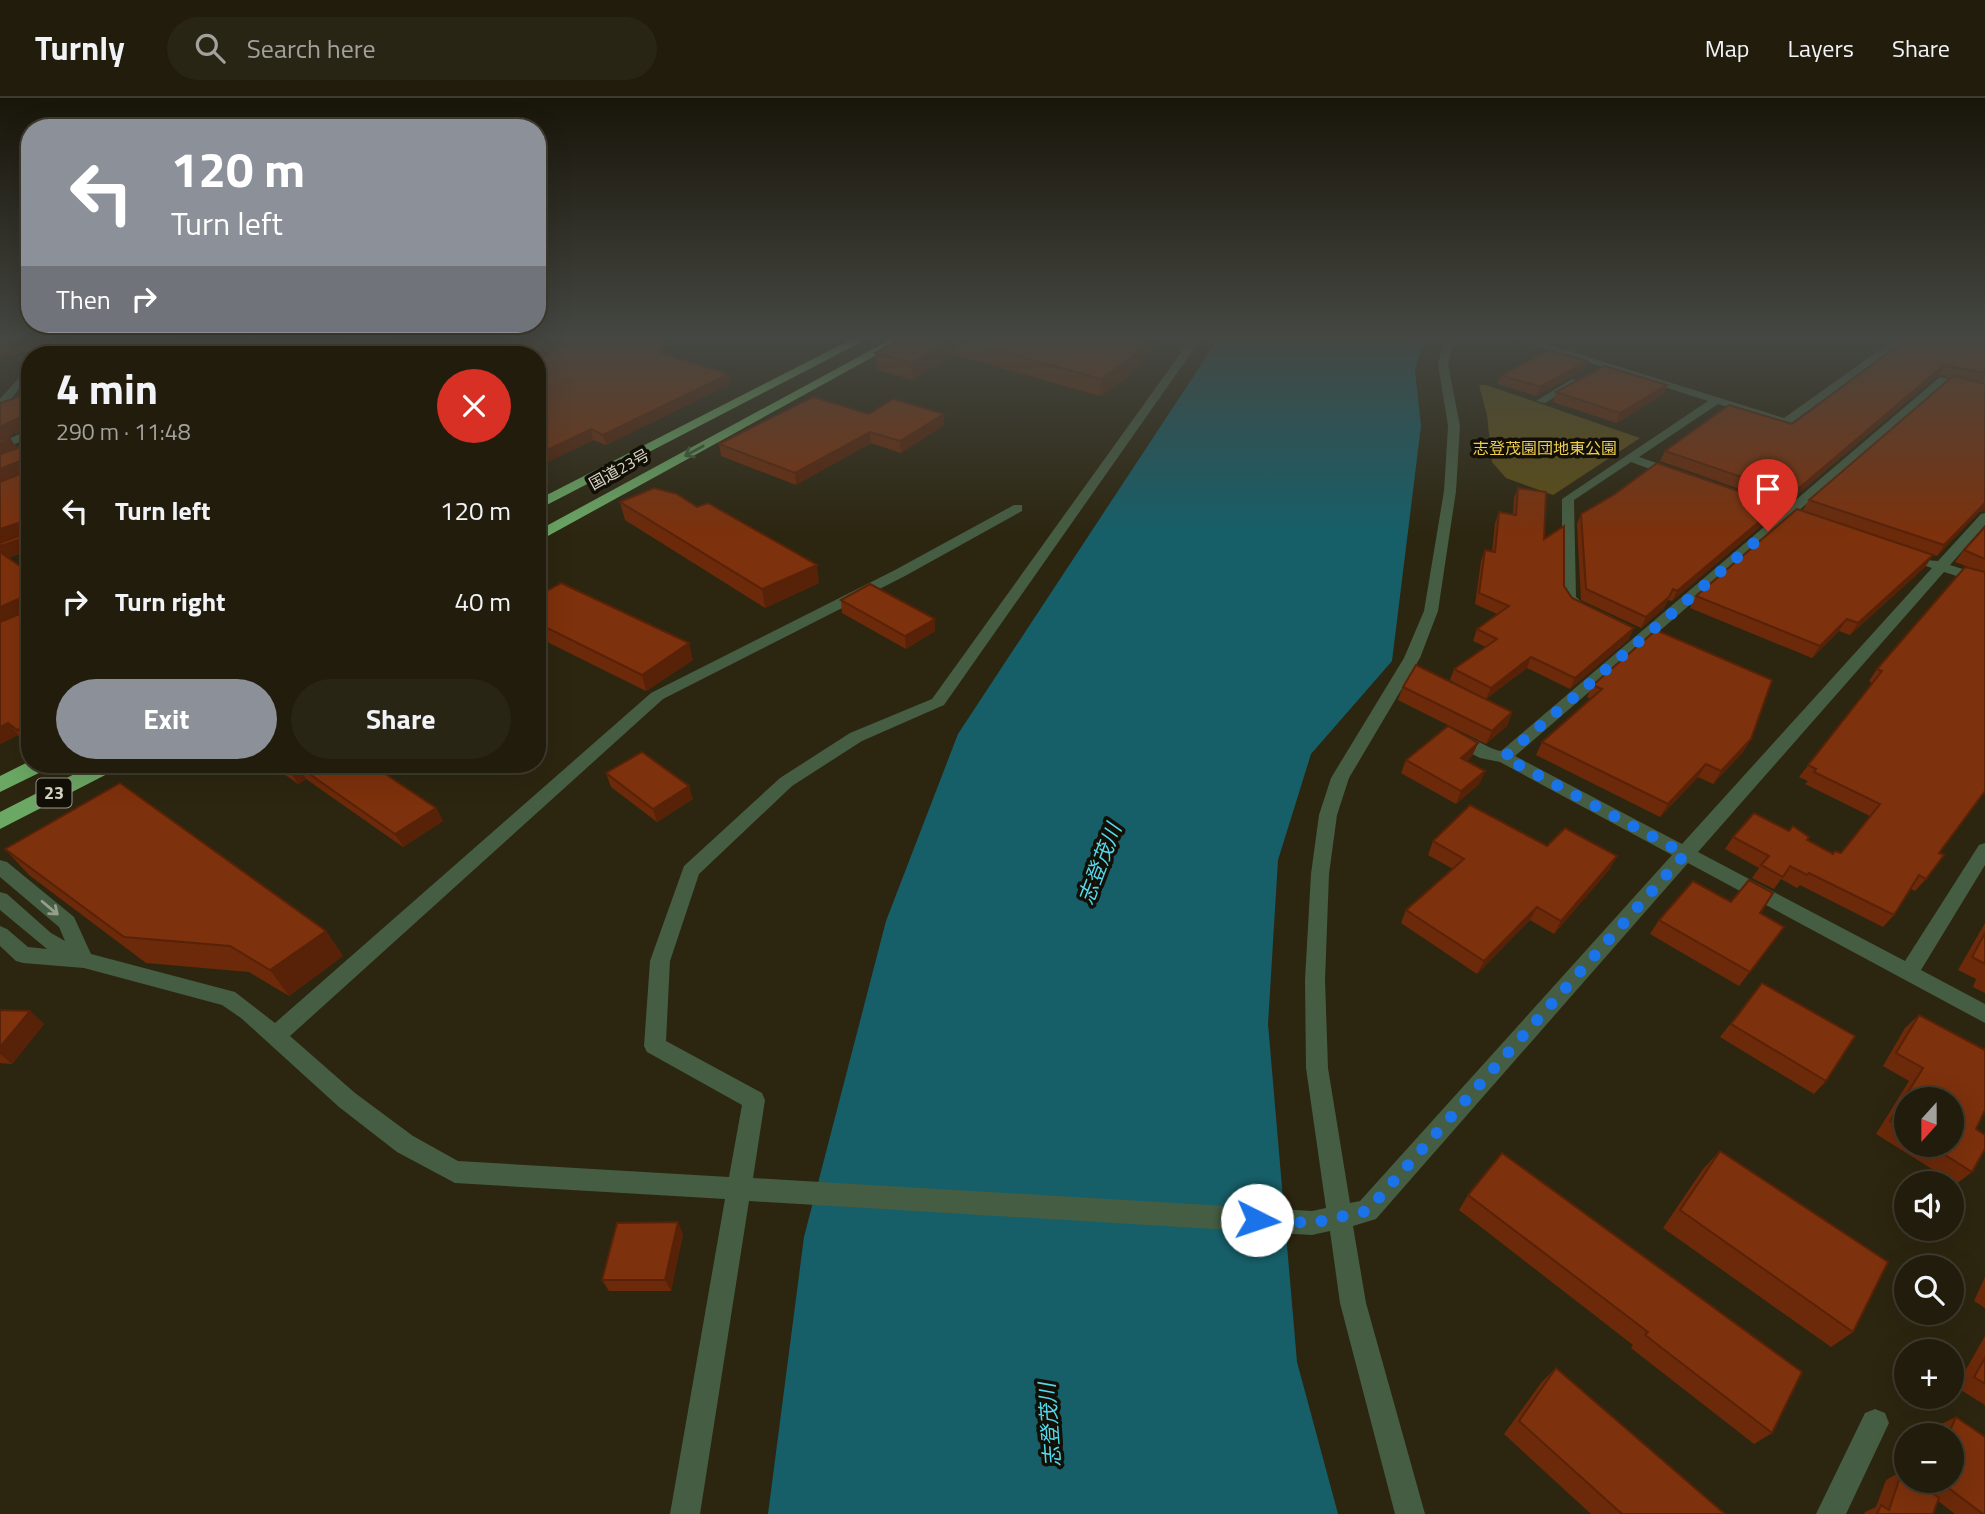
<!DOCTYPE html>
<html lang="en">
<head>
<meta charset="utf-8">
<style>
  :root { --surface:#211c0c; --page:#292515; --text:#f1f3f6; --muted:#a2a19d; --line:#3e3a2d; --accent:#8c9099 }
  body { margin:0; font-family:"Titillium Web","Noto Sans JP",sans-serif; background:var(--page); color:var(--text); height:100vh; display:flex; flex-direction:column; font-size:26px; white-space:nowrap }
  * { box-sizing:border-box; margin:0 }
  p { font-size:23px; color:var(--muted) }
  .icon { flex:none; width:38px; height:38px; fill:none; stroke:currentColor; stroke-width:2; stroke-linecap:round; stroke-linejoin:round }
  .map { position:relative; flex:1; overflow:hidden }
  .panel { position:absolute; left:21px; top:248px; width:525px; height:427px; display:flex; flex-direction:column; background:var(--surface); border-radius:28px; box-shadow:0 7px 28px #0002,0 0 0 2px var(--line) }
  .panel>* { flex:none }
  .top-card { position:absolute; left:21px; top:21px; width:525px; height:214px; border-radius:28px; box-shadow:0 7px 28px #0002,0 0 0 2px var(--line); background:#8c9099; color:#fff; overflow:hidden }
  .needle { width:46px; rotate:201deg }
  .tools { position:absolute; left:1894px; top:989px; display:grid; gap:14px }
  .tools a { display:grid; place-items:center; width:70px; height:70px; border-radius:50%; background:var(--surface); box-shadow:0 7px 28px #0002,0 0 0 2px var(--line); font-size:35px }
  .pin { position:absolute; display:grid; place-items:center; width:60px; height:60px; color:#fff; margin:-72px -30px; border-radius:50% 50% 50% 0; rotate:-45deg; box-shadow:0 0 7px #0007 }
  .pin .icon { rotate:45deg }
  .me { position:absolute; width:77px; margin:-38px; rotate:94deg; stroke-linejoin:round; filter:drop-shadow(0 0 5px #0008) }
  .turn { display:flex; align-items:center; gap:24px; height:147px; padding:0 35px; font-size:32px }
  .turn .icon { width:91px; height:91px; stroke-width:2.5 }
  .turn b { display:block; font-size:49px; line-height:60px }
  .then { display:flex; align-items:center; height:66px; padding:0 35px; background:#0003; gap:14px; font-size:26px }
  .round { display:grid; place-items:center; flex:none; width:74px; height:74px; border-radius:37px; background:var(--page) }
  .head { display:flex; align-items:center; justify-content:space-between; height:119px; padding:0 35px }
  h1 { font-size:42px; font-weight:700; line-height:52px }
  .primary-button { display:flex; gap:14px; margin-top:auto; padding:14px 35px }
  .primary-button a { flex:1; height:80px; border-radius:42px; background:var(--accent); color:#fff; font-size:28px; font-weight:700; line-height:80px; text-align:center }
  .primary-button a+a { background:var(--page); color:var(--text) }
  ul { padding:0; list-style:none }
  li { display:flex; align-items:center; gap:21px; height:91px; padding:0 35px }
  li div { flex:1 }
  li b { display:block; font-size:26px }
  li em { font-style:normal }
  header { display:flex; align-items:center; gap:42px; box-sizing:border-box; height:98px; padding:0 35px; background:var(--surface); border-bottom:2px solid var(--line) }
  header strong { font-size:33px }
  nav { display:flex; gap:38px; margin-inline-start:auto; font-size:24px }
  .search { width:490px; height:63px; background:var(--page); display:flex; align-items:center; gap:18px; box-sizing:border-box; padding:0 24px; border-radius:38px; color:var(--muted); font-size:26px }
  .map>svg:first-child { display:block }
</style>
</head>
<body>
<header>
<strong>Turnly</strong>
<div class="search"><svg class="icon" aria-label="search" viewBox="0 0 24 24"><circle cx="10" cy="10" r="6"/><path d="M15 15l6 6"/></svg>Search here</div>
<nav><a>Map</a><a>Layers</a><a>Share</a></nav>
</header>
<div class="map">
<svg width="1985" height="1416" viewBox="0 0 1985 1416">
  <rect width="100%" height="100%" fill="#2c2610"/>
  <!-- green -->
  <polygon fill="#5d4e15" points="1479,287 1486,287 1640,340 1553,397 1506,380 1492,364 1487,317"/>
  <!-- water -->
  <polygon fill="#165f69" points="1220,238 1424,238 1415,273 1421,328 1392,563 1311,656 1278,762 1268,926 1297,1264 1338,1416 768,1416 804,1139 886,823 958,636"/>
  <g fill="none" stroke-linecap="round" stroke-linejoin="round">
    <!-- street -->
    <g fill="#455d42" fill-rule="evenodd">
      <polygon points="58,238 68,238 66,242 77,257 67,257 60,248 49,257 38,257"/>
      <path d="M 1193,238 L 1203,238 L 944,607 L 862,643 L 792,688 L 699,776 L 670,863 L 666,943 L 762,995 L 765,1002 L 753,1080 L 1312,1113 L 1326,1110 L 1306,970 L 1305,882 L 1311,776 L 1319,717 L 1331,680 L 1404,560 L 1424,513 L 1444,393 L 1448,328 L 1438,266 L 1445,238 L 1455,238 L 1448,266 L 1460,328 L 1456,393 L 1438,513 L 1420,560 L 1349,680 L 1337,717 L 1329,776 L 1325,882 L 1328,970 L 1350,1105 L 1360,1103 L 1672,757 L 1500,664 L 1480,660 L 1449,644 L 1447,640 L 1449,636 C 1466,632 1484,650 1501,653 L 1940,279 L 1985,289 L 1985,295 L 1946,285 L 1515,658 L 1682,746 L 1932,470 L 1926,468 L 1926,462 L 1938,463 L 1981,416 L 1985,415 L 1985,427 L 1950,467 L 1985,478 L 1985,487 L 1944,474 L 1698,754 L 1905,863 L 1979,747 L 1985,745 L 1985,767 L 1921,872 L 1985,906 L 1985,925 L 1688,765 L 1376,1121 L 1353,1128 L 1366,1205 L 1425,1416 L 1395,1416 L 1340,1205 L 1330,1133 L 1312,1137 L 749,1103 L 700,1416 L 670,1416 L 725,1101 L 455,1085 L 397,1054 L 339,1009 L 241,920 L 222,907 L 84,870 L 23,865 L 16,863 L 0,848 L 0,828 L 7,831 L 28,849 L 47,851 L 0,812 L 0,794 L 7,796 L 51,835 L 65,843 L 59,829 L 0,779 L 0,762 L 7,764 L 74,819 L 91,856 L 235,894 L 275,925 L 651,595 L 895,472 L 1014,407 L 1022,407 L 1022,413 L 905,478 L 663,601 L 290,938 L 355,995 L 413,1038 L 458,1063 L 729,1079 L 742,1007 L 647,954 L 644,948 L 650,863 L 684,768 L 780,680 L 850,635 L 932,601 Z"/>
      <polygon points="1506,238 1521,238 1784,320 1899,238 1910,238 1790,326 1782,326 1718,306 1639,359 1677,372 1677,378 1669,378 1631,364 1574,402 1576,499 1590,511 1583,515 1569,510 1562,499 1562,401 1708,303"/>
      <polygon points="30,267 30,277 4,310 0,311 0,301"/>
      <polygon points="1572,281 1581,283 1545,305 1536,303"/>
      <polygon points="30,331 30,339 0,353 0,345"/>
      <polygon points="1875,1311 1885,1315 1889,1325 1846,1416 1816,1416 1865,1315"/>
    </g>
    <!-- highway -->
    <g fill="#6ba864" fill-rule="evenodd">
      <polygon points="858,238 873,238 537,412 537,402"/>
      <polygon points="897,238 911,238 537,444 537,433"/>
      <polygon points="30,663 30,667 48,667 45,672 0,694 0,678"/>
      <polygon points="92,667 118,667 115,672 0,731 0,714"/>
    </g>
  </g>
  <!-- wall -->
  <g fill="#6c2a0a" fill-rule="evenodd">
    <polygon points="150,238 585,238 556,253 665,256 729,276 730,286 606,347 593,342 539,368 545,374 549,384 537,388 537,257 155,249"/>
    <polygon points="907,238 1161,238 1129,279 1100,298 955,257 913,282 877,272 875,255"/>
    <polygon points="1985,238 1985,413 1979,414 1937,458 1802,413 1809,402 1951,280 1938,277 1785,407 1660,363 1665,353 1792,326"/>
    <polygon points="1584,272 1536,298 1498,286 1501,277"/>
    <polygon points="1667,287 1663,297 1616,325 1553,304 1556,294"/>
    <polygon points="30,291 30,329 6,339 9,338 16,349 13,352 30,346 30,452 8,460 30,475 30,642 27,644 18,637 0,646 0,305 24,297"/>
    <polygon points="869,316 944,316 944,327 901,355 871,345 796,387 721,358 719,346"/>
    <polygon points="1518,390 1544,441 1564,488 1572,500 1634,530 1628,542 1570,591 1527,570 1486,601 1450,582 1454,571 1486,549 1473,543 1477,531 1497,516 1475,506 1481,463 1485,452 1492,454 1495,425 1499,414 1513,417 1514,400"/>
    <polygon points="620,404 819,485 765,510 625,422"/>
    <polygon points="1779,407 1774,417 1672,503 1668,502 1664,510 1641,530 1581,502 1577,426 1581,416"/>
    <polygon points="1985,429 1985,693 1939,755 1926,781 1915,793 1911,791 1894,817 1883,829 1800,787 1797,790 1781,781 1774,791 1752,780 1759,770 1725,751 1733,739 1807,742 1833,756 1841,755 1870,718 1805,686 1808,683 1799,679 1872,585 1869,583 1877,571 1974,471 1955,464 1964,452"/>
    <polygon points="1933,457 1925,469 1850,537 1839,533 1812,560 1690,510 1696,498"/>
    <polygon points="537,498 693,562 646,593 537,539"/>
    <polygon points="841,502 935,521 935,533 906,551 842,515"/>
    <polygon points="1593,587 1751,641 1743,654 1713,686 1698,679 1660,719 1536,657 1542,644 1591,601 1587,599"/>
    <polygon points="1403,589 1512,614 1507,628 1486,646 1398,602"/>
    <polygon points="1478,645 1472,658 1467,663 1485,673 1479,686 1456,706 1401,675 1406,662"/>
    <polygon points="271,667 372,667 436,710 443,723 403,749 306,681 298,686"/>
    <polygon points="606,675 693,701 657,724 611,689"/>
    <polygon points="1433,743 1547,748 1617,758 1609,772 1554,836 1530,822 1477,876 1401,825 1406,812 1453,771 1428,757"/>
    <polygon points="5,751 326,833 343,858 289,898 249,874 146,865 29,777"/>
    <polygon points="1731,804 1760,815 1784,829 1739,888 1650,836 1659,822"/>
    <polygon points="1985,825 1985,895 1973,889 1976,881 1958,872"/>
    <polygon points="1762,885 1826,983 1814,996 1720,939"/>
    <polygon points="0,912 30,913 44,926 12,966 0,965"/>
    <path d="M 1919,917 L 1985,952 L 1985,1012 L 1976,1031 L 1972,1074 L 1956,1086 L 1876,1036 L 1909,983 L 1883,968 L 1905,930 ZM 1906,1001 L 1951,1046 L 1906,1046 Z"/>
    <polygon points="1720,1053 1853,1234 1831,1249 1663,1130 1703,1071"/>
    <polygon points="1502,1055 1772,1335 1754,1346 1631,1250 1633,1247 1459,1112 1468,1097"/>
    <polygon points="683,1136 671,1193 609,1193 602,1182"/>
    <polygon points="1985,1179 1985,1210 1974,1203"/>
    <polygon points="1985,1238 1985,1307 1956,1289"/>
    <polygon points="1556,1270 1725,1416 1591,1416 1504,1336 1541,1285"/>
    <polygon points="1956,1319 1985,1416 1955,1416 1938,1403 1933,1416 1864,1416 1865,1414 1876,1409 1886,1382 1902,1373 1906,1382 1951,1382 1951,1337 1935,1337 1939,1327"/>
  </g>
  <!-- shaded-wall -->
  <g fill="#582208">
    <polygon points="39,238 55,238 39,252 0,258 0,247"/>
    <polygon points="68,238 142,238 73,248"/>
    <polygon points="160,238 192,238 156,251 151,241"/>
    <polygon points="372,238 406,238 351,257 347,248 349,245"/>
    <polygon points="564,238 585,238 537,262 537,257 533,257 533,253"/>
    <polygon points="666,238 670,238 662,265 660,255"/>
    <polygon points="1149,238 1161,238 1129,279 1100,298 1101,281"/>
    <polygon points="955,240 955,257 913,282 912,265"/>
    <polygon points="1587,263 1584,272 1536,298 1540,289"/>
    <polygon points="1944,267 1938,277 1785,407 1792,396"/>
    <polygon points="729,276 730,286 606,347 603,337"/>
    <polygon points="1667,287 1663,297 1616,325 1620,315"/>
    <polygon points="30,316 30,326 26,320"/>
    <polygon points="944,316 944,327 901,355 900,343"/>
    <polygon points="22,318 29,329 0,342 0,329"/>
    <polygon points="591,331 593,342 537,369 537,357"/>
    <polygon points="870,334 871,345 796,387 795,375"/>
    <polygon points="9,338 16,349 0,366 0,347"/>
    <polygon points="22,362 29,373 0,384 0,371"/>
    <polygon points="545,374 549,384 537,388 537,376"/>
    <polygon points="1985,405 1985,413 1979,414 1937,458 1944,447"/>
    <polygon points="1779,407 1774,417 1672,503 1677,493"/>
    <polygon points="22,424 29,436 0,445 0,431"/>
    <polygon points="30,438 30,452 3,461 0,457 0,448"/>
    <polygon points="1933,457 1925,469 1850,537 1858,525"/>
    <polygon points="817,467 819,485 765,510 762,491"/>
    <polygon points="1669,499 1664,510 1641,530 1646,519"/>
    <polygon points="21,500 29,512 0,524 0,509"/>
    <polygon points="935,521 935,533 906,551 905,538"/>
    <polygon points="1847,521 1839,533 1812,560 1820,548"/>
    <polygon points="1634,530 1628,542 1570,591 1575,580"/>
    <polygon points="689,545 693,562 646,593 642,577"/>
    <polygon points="1531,559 1527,570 1486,601 1491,590"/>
    <polygon points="1512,614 1507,628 1486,646 1492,633"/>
    <polygon points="8,625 18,637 0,646 0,629"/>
    <polygon points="30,626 30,642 27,644 17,632"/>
    <polygon points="1751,641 1743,654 1713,686 1721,673"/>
    <polygon points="1478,645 1472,658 1456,673 1461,660"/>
    <polygon points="1706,666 1698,679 1660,719 1668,706"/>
    <polygon points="298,668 306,681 298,686 290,673"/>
    <polygon points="1485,673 1479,686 1456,706 1461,693"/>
    <polygon points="689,688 693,701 657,724 653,711"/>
    <polygon points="436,710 443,723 403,749 395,736"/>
    <polygon points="1617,758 1609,772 1554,836 1561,823"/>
    <polygon points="1537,809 1530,822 1477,876 1484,863"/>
    <polygon points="326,833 343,858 289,898 270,872"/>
    <polygon points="30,913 44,926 12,966 0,956 0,949"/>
    <polygon points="678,1124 683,1136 671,1193 665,1182"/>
  </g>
  <!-- building -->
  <g fill="#7d310c" stroke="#582208" stroke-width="2">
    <polygon points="0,238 39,238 33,243 0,247"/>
    <polygon points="150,238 160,238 151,241"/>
    <polygon points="189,238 372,238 349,245 347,248 366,250 405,238 564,238 533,253 533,257 153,257 152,250"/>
    <polygon points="587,238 666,238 660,255 729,276 603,337 591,331 537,357 537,261"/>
    <polygon points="907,238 1149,238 1130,261 1101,281 955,240 912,265 875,255"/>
    <polygon points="1911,238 1985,238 1985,275 1944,267 1792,396 1665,353 1729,307 1792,326"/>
    <polygon points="1549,252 1587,263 1540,289 1501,277"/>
    <polygon points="1604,268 1667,287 1620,315 1556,294"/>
    <polygon points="1953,278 1985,286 1985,405 1944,447 1809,402"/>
    <polygon points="30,291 30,316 26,320 22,318 0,329 0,305 24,297 26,292"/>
    <polygon points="813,299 869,316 893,301 944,316 900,343 870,334 795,375 719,346"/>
    <polygon points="9,338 0,347 0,342"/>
    <polygon points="30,346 30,438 0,448 0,445 24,436 25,427 22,424 0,431 0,384 25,374 26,364 22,362 0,371 0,356"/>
    <polygon points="1657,365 1779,407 1677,493 1673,491 1669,499 1646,519 1586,491 1581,416 1615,396"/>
    <polygon points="537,367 545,374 537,376"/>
    <polygon points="654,390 677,396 697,409 708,405 817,467 762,491 620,404"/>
    <polygon points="1518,390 1546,394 1544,441 1564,428 1564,488 1572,500 1634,530 1575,580 1531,559 1491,590 1454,571 1497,541 1477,531 1509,508 1479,495 1485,452 1495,454 1499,414 1516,417"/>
    <polygon points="1797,411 1933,457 1858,525 1847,521 1820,548 1696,498"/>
    <polygon points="1985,429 1985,461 1964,452"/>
    <polygon points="0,454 30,475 30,626 17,632 8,625 0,629 0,524 22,515 24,502 21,500 0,509"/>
    <polygon points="1965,469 1985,474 1985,693 1939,755 1944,757 1926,781 1919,777 1894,817 1809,775 1807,777 1790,768 1783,779 1761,767 1769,758 1733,739 1754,715 1789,733 1793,728 1809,739 1807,742 1833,756 1835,753 1841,755 1880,706 1814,674 1816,671 1808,667 1882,573 1877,571"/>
    <polygon points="561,485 689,545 642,577 537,525 537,498"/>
    <polygon points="870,486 935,521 905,538 841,502"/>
    <polygon points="1656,532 1772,582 1751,641 1721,673 1706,666 1668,706 1542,644 1602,591 1593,587"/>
    <polygon points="1416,567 1512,614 1492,633 1403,589"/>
    <polygon points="1448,628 1478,645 1461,660 1485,673 1461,693 1406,662"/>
    <polygon points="642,654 689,688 653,711 606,675"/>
    <polygon points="282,667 372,667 436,710 395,736 298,668 290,673"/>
    <polygon points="120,685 326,833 270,872 230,848 124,839 5,751"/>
    <polygon points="1470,707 1547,748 1565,730 1617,758 1561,823 1537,809 1484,863 1406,812 1464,761 1433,743"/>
    <polygon points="1749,782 1773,795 1760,815 1784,829 1750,874 1659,822 1693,783 1731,804"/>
    <polygon points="1985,835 1985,866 1972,859"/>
    <polygon points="1762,885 1855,938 1826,983 1731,926"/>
    <polygon points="0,912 30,913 0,949"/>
    <polygon points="1919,917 1985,952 1985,1012 1976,1031 1985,1037 1985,1051 1972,1074 1928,1046 1951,1046 1951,1001 1906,1001 1906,1033 1890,1023 1923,970 1896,955"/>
    <polygon points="1720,1053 1888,1164 1853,1234 1680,1112"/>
    <polygon points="1502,1055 1802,1274 1772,1335 1645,1237 1648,1234 1468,1097"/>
    <polygon points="678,1124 665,1182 602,1182 617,1125"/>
    <polygon points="1985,1260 1985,1286 1974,1279"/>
    <polygon points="1556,1270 1725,1416 1622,1416 1519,1323"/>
    <polygon points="1956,1319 1985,1339 1985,1416 1983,1416 1938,1382 1951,1382 1951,1337 1948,1337"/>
    <polygon points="1902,1373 1906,1376 1906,1382 1915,1382 1939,1400 1933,1416 1877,1416 1881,1407 1889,1412"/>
  </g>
  <!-- one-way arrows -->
  <defs><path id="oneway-shaft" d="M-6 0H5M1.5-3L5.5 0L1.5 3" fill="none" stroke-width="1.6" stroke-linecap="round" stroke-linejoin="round" transform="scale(1.75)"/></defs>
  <use stroke="#3e5c35" href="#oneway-shaft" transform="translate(694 353) rotate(151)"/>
  <use stroke="#959e8b" href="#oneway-shaft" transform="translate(50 810) rotate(40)"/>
  <!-- sky -->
  <linearGradient id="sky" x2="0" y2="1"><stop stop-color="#181509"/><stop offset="0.55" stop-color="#454742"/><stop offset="1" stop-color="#454742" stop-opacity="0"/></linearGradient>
  <rect width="1985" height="436" fill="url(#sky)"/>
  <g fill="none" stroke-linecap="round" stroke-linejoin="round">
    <!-- route -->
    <polyline stroke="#1a73e8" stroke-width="12" stroke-dasharray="0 21.6" points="1257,1122 1312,1125 1367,1113 1685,756 1504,659 1768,433"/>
  </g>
  <g text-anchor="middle" stroke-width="7" stroke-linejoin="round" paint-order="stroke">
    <!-- far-park labels -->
    <g font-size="16" fill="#efce50" stroke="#120f06">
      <text x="1545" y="356">志登茂園団地東公園</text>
    </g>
    <!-- far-street labels -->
    <g font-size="16" fill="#d7d3c6" stroke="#120f06">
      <text transform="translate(619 371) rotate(-29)" y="6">国道23号</text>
    </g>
    <!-- shield labels -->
    <rect fill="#120f06" stroke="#9c988c" stroke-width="2" x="36.5" y="680.5" width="35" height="29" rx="5"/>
    <g font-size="18" font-weight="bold" fill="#d7d3c6">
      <text x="54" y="701">23</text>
    </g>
    <!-- water labels -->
    <g font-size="21" font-style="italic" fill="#54d9ec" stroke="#120f06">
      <text transform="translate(1100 766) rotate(-69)" y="7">志登茂川</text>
      <text transform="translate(1050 1327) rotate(-94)" y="7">志登茂川</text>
    </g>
  </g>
</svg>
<div class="tools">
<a><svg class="needle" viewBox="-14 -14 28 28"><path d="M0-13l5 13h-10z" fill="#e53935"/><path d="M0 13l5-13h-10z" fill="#a2a19d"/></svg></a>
<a><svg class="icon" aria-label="sound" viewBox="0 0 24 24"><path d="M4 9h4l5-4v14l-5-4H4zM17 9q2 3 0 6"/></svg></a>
<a><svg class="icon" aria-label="search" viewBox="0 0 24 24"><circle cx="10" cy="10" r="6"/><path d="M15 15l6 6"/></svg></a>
<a>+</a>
<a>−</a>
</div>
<div class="pin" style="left:1768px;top:433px;background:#d93025"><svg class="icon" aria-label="arrive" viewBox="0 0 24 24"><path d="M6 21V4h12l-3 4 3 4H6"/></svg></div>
<svg class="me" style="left:1257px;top:1122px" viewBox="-20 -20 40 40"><circle r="19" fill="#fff"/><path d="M0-13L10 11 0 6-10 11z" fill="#1a73e8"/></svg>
<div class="top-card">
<div class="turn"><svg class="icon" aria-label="left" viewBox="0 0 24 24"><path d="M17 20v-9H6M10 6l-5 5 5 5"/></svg><div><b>120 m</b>Turn left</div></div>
<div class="then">Then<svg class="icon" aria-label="right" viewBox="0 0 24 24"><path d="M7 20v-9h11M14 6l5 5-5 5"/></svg></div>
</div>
<section class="panel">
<div class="head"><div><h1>4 min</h1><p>290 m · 11:48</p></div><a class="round" style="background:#d93025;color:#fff"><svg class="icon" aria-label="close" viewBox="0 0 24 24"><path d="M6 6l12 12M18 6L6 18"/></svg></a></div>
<ul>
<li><svg class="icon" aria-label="left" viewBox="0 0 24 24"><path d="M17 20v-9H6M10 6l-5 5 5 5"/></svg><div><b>Turn left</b></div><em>120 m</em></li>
<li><svg class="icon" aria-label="right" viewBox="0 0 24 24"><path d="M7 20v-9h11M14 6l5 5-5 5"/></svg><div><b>Turn right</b></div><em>40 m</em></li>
</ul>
<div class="primary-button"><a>Exit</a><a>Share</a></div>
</section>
</div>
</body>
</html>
